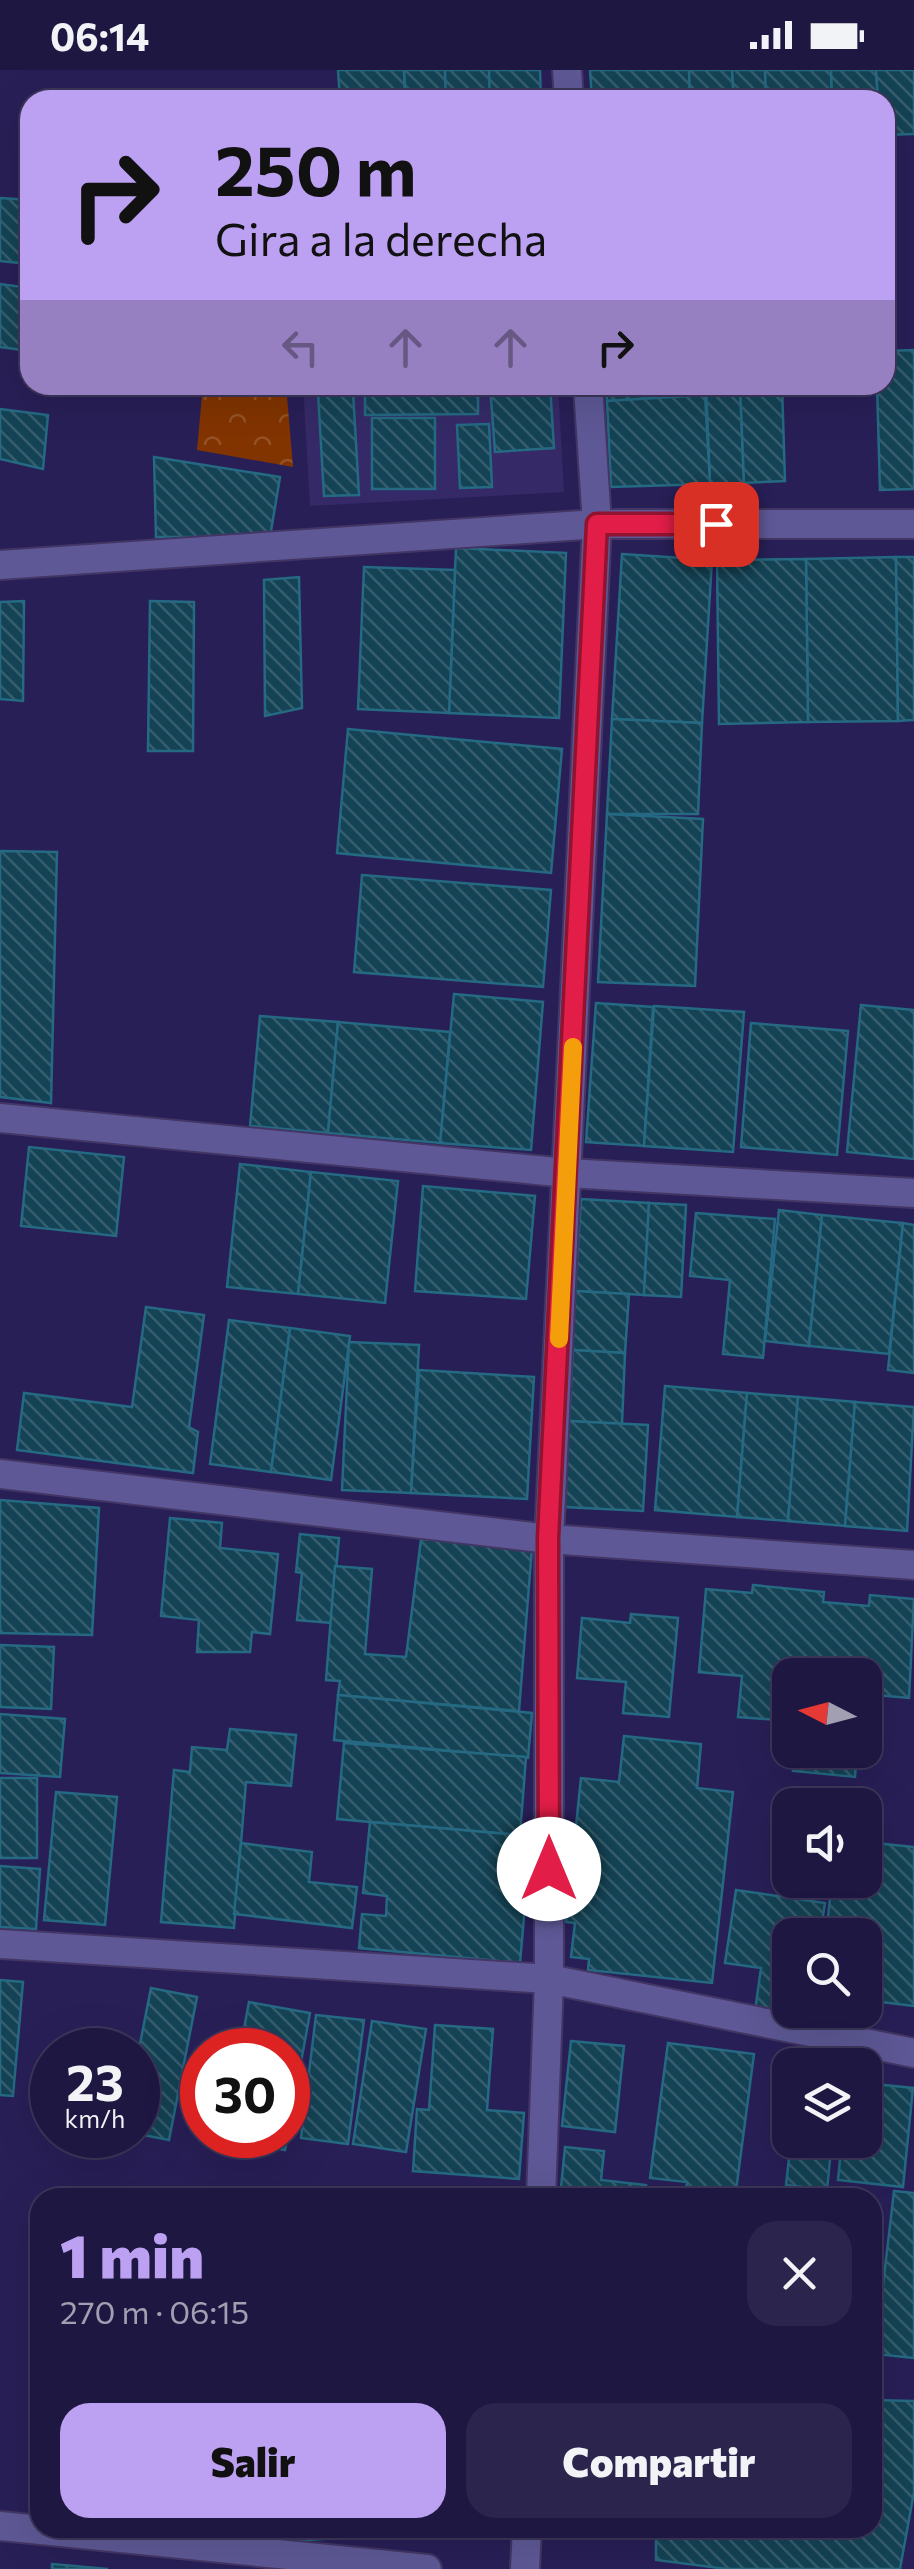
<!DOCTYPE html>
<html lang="es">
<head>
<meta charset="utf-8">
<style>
  :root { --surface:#1e1741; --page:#2b244c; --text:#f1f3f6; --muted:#a19fb1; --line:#3c365a; --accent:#bca0f2 }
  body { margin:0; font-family:Commissioner,sans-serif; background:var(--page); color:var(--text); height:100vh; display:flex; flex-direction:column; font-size:38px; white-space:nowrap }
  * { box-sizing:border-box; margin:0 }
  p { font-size:32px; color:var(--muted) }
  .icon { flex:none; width:55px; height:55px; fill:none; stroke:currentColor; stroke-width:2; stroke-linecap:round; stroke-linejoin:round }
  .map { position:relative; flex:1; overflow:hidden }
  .sheet { position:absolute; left:30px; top:2118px; width:852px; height:350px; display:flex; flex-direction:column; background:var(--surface); border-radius:30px; box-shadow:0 10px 40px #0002,0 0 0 2px var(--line) }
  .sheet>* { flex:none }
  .top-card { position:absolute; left:20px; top:20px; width:875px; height:305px; border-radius:30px; box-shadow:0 10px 40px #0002,0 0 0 2px var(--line); background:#bca0f2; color:#111; overflow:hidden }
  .needle { width:65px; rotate:276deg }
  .fabs { position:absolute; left:772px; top:1588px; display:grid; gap:20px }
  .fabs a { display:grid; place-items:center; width:110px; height:110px; border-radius:20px; background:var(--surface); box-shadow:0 10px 40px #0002,0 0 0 2px var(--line); font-size:50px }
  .speed { position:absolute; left:30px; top:1958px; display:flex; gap:20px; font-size:50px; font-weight:700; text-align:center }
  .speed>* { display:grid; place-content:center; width:130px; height:130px; border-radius:50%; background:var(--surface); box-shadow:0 10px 40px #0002,0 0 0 2px var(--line); line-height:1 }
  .speed small { font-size:25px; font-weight:400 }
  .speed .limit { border:15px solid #d22; background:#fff; color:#111 }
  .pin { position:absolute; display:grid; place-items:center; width:85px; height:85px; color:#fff; margin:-42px; border-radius:20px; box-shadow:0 5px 15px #0006 }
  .me { position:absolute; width:110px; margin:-55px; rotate:0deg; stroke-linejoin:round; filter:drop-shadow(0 0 8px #0008) }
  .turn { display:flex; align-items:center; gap:35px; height:210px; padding:0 30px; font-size:45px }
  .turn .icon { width:130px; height:130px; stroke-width:2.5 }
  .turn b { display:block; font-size:70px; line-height:85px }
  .lanes { display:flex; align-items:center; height:95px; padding:0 30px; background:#0003; justify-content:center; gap:50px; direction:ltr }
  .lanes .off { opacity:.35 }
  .round { display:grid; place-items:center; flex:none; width:105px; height:105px; border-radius:30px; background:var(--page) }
  .overview { display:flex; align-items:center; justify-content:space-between; height:170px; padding:0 30px }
  h1 { font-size:60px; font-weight:800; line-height:75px; color:var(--accent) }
  .action { display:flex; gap:20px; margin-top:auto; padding:20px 30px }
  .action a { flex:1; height:115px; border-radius:30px; background:var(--accent); color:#111; font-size:40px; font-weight:800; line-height:115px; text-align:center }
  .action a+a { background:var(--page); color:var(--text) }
  .status { display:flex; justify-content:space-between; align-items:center; height:70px; padding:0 50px; background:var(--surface); direction:ltr }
  .status svg { height:28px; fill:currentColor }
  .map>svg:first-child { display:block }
</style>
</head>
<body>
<div class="status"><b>06:14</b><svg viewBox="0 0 49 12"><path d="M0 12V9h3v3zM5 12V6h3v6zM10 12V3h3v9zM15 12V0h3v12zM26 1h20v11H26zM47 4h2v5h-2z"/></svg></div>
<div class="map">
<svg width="914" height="2499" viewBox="0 0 914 2499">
  <defs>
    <pattern id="forest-crowns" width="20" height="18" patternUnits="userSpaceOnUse" patternTransform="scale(2.5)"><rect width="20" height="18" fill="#823400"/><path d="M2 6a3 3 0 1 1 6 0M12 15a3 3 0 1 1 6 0" fill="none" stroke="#945226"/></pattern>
    <pattern id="building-back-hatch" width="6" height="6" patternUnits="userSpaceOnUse" patternTransform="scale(2.5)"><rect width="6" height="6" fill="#144355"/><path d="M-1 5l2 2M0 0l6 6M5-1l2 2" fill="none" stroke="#365e6e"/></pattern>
  </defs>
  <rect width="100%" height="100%" fill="#281f57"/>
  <!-- built -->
  <polygon fill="#352a67" points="303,315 558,315 564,422 310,436"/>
  <!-- forest -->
  <polygon fill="url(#forest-crowns)" points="203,315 286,315 293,397 197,380"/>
  <!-- building -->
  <g fill="url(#building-back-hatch)" stroke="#256982" stroke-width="2.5">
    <polygon points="338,0 404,0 405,30 340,30"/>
    <polygon points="404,0 445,0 446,30 406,30"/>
    <polygon points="445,0 489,0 490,30 446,30"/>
    <polygon points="489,0 540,0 541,30 490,30"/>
    <polygon points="590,0 689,0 690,30 592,30"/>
    <polygon points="689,0 732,0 734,30 690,30"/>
    <polygon points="732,0 765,0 766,30 734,30"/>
    <polygon points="765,0 831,0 832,30 766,30"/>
    <polygon points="831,0 876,0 878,30 832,30"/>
    <polygon points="876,0 914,0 914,64 885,65 885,30 878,30"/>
    <polygon points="0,128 30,130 30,194 0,191"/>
    <polygon points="0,214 30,218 30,281 0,277"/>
    <polygon points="914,280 914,419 880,420 877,315 885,315 885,281"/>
    <polygon points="365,315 478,315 478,344 365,345"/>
    <polygon points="490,315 550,315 554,378 495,382"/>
    <polygon points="606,315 705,315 705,325 607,331"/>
    <polygon points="706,315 740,315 744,413 710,414"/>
    <polygon points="740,315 782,315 785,411 744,413"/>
    <polygon points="353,321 359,425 324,426 318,323"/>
    <polygon points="705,325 710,414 611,417 607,331"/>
    <polygon points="0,339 48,345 43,399 0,389"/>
    <rect x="372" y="348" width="63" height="71"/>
    <polygon points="489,354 492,417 460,418 457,355"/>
    <polygon points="154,387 280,407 270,467 156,467"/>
    <polygon points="456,478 566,483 559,648 449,643"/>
    <polygon points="622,484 712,490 702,653 612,649"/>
    <polygon points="896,487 898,651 808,652 806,489"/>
    <polygon points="896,487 914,487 914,650 898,651"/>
    <polygon points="806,489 808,652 719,654 717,490"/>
    <polygon points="364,497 455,500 449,643 358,639"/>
    <polygon points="299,507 302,638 265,646 264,510"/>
    <polygon points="24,531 23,631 0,629 0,532"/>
    <polygon points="150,531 194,532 193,681 148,681"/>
    <polygon points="612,649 702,653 698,744 607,744"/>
    <polygon points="348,659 562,679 551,803 337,783"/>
    <polygon points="607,744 703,749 695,916 598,912"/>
    <polygon points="0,781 57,782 51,1033 0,1027"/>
    <polygon points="362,805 551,820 543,917 354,902"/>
    <polygon points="454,924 543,932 531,1080 440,1073"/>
    <polygon points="596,933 653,937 644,1076 586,1072"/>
    <polygon points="861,935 914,940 914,1089 847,1082"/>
    <polygon points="654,936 744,942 733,1082 644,1076"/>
    <polygon points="260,946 338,952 328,1063 250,1056"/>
    <polygon points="338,952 450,962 440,1073 328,1063"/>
    <polygon points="751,953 848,961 837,1085 741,1077"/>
    <polygon points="29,1077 124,1087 116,1166 21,1156"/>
    <polygon points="240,1094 311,1102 298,1224 227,1217"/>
    <polygon points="311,1102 398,1111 385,1233 298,1224"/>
    <polygon points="423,1116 535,1126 526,1229 415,1221"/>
    <polygon points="581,1129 649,1133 644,1225 575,1221"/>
    <polygon points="649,1133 686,1135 681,1227 644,1225"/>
    <polygon points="779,1140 822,1145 809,1276 765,1271"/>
    <polygon points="696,1143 775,1149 763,1288 723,1284 730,1210 690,1206"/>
    <polygon points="822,1145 903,1153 889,1284 809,1276"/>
    <polygon points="903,1153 914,1155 914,1303 888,1300"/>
    <polygon points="575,1221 629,1224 625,1283 572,1280"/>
    <polygon points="146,1237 204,1245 189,1357 198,1362 193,1403 17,1380 24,1323 132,1337"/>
    <polygon points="229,1250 290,1258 271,1402 210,1394"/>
    <polygon points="290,1258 350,1266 331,1410 271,1402"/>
    <polygon points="349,1272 419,1275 411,1423 342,1420"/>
    <polygon points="573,1280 625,1283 622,1354 569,1351"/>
    <polygon points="419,1300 534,1307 527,1429 411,1423"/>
    <polygon points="665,1316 747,1323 737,1447 655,1440"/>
    <polygon points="747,1323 798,1327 788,1451 737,1447"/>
    <polygon points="798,1327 855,1332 845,1456 788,1451"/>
    <polygon points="855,1332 914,1337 907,1461 845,1456"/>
    <polygon points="569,1351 648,1355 643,1441 564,1437"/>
    <polygon points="0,1430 99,1438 92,1565 0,1563"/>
    <polygon points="170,1448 222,1453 220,1478 278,1484 270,1564 252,1562 250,1582 197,1582 199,1550 161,1546"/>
    <polygon points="300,1464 339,1468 331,1553 297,1550 302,1503 296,1502"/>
    <polygon points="421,1469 532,1478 519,1641 338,1625 340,1611 326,1610 335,1496 372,1499 365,1584 406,1587"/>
    <polygon points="753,1515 824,1522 823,1532 869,1536 870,1525 914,1529 909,1628 865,1624 865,1605 790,1605 790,1651 738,1647 742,1606 699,1602 706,1519 752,1523"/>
    <polygon points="631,1544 678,1548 669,1647 623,1643 626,1612 577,1608 582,1548 630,1553"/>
    <polygon points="0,1575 54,1577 51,1639 0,1637"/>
    <polygon points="338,1625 532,1643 528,1688 334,1670"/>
    <polygon points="0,1644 65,1649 60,1707 0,1703"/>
    <polygon points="230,1659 296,1665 291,1716 246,1712 234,1858 161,1852 174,1700 190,1702 192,1677 227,1680"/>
    <polygon points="624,1666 701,1674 697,1718 733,1722 712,1913 588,1900 589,1889 571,1887 575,1853 566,1852 581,1708 619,1712"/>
    <polygon points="344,1673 526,1687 520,1765 337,1749"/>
    <polygon points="795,1680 857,1680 855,1707 793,1701"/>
    <rect x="0" y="1708" width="37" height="80"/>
    <polygon points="56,1722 117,1727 105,1855 44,1850"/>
    <polygon points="370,1752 531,1766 520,1893 359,1878 362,1844 386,1846 387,1826 363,1823"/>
    <polygon points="865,1772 914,1777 914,1936 881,1932 880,1948 818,1942 865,1940 865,1865 826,1865 832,1810 865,1810"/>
    <polygon points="241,1773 312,1782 309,1812 357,1817 352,1858 234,1844"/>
    <polygon points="0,1796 40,1799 36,1859 0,1857"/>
    <polygon points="736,1820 825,1833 820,1865 790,1865 790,1940 809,1940 808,1949 755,1941 761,1898 725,1893"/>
    <polygon points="0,1910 23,1912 13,2026 0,2025"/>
    <polygon points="151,1918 197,1927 169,2070 138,2064 138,1984"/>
    <polygon points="249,1932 310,1943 285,2080 223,2069 224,2065 288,2065 288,1980 240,1980"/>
    <polygon points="316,1945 364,1950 348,2074 301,2068"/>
    <polygon points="372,1951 426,1959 406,2082 353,2074"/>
    <polygon points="435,1955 493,1959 487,2040 524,2043 519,2109 413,2101 417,2039 429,2040"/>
    <polygon points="571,1971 624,1976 615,2062 562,2056"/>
    <polygon points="668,1973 754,1984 735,2128 685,2128 687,2112 650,2108"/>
    <polygon points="865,2013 913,2018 903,2117 838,2110 842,2070 865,2070"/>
    <polygon points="791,2070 832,2070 827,2120 786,2115"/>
    <polygon points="565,2077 604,2081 601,2110 646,2115 644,2128 560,2128"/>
    <polygon points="894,2121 914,2123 914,2288 875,2284"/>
    <polygon points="872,2330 914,2331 914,2422 900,2499 727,2499 656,2490 656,2459 641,2458 872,2458"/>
    <polygon points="149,2458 240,2458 239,2470"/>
    <polygon points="275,2458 374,2458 373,2466 273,2472"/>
    <polygon points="52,2494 108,2499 52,2499"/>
  </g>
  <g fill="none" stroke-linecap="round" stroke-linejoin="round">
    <!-- minor casing -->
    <g stroke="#433665" stroke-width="32">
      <g id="minor">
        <polyline points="567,0 569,30"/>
        <polyline points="0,495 597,454 914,454"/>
        <polyline points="0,1048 567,1103 914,1123"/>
        <polyline points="0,1404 549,1469 914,1495"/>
        <polyline points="541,2128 549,1909 549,1469 597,454 588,315"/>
        <polyline points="0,2456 427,2499"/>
        <polyline points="525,2499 527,2458"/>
      </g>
    </g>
    <!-- tertiary casing -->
    <g stroke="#433665" stroke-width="32">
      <polyline id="tertiary" points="0,1874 549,1909 914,1983"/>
    </g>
    <!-- minor -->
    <use href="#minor" stroke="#5e5996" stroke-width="28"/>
    <!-- tertiary -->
    <use href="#tertiary" stroke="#5e5996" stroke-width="28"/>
  </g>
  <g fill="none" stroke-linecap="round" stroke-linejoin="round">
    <!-- route casing -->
    <g stroke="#92132f" stroke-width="25">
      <polyline id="route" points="549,1799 548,1468 597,454 716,454"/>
    </g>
    <!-- route -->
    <use href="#route" stroke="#e11d48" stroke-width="18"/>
    <!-- slow -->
    <polyline stroke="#f59e0b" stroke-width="18" points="559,1269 573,977"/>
  </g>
</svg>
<div class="fabs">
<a><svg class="needle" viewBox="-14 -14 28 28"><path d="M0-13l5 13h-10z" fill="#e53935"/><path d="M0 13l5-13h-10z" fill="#a19fb1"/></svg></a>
<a><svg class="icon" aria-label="sound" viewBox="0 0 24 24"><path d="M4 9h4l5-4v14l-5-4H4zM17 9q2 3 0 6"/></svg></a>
<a><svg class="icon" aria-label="search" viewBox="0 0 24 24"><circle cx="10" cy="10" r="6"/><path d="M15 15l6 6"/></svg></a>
<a><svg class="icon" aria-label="layers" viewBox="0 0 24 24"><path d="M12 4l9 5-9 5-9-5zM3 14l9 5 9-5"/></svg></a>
</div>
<div class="speed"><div>23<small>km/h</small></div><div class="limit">30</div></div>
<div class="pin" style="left:716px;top:454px;background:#d93025"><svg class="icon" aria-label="arrive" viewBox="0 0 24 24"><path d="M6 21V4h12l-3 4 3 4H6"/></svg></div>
<svg class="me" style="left:549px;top:1799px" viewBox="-20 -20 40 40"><circle r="19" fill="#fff"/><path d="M0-13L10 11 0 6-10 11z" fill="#e11d48"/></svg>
<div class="top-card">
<div class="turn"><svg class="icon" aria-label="right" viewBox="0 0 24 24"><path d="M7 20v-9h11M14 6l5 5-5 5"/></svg><div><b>250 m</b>Gira a la derecha</div></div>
<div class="lanes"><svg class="icon off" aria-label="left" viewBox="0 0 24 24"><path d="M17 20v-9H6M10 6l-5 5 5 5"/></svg><svg class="icon off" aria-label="ahead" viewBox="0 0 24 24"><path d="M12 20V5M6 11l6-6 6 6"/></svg><svg class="icon off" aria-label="ahead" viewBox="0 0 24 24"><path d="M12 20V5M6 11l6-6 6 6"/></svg><svg class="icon" aria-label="right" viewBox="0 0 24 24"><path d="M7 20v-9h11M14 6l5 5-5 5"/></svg></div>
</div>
<section class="sheet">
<div class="overview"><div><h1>1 min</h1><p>270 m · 06:15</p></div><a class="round"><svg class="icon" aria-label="close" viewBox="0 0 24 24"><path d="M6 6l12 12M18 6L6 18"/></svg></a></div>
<div class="action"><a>Salir</a><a>Compartir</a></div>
</section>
</div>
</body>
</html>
